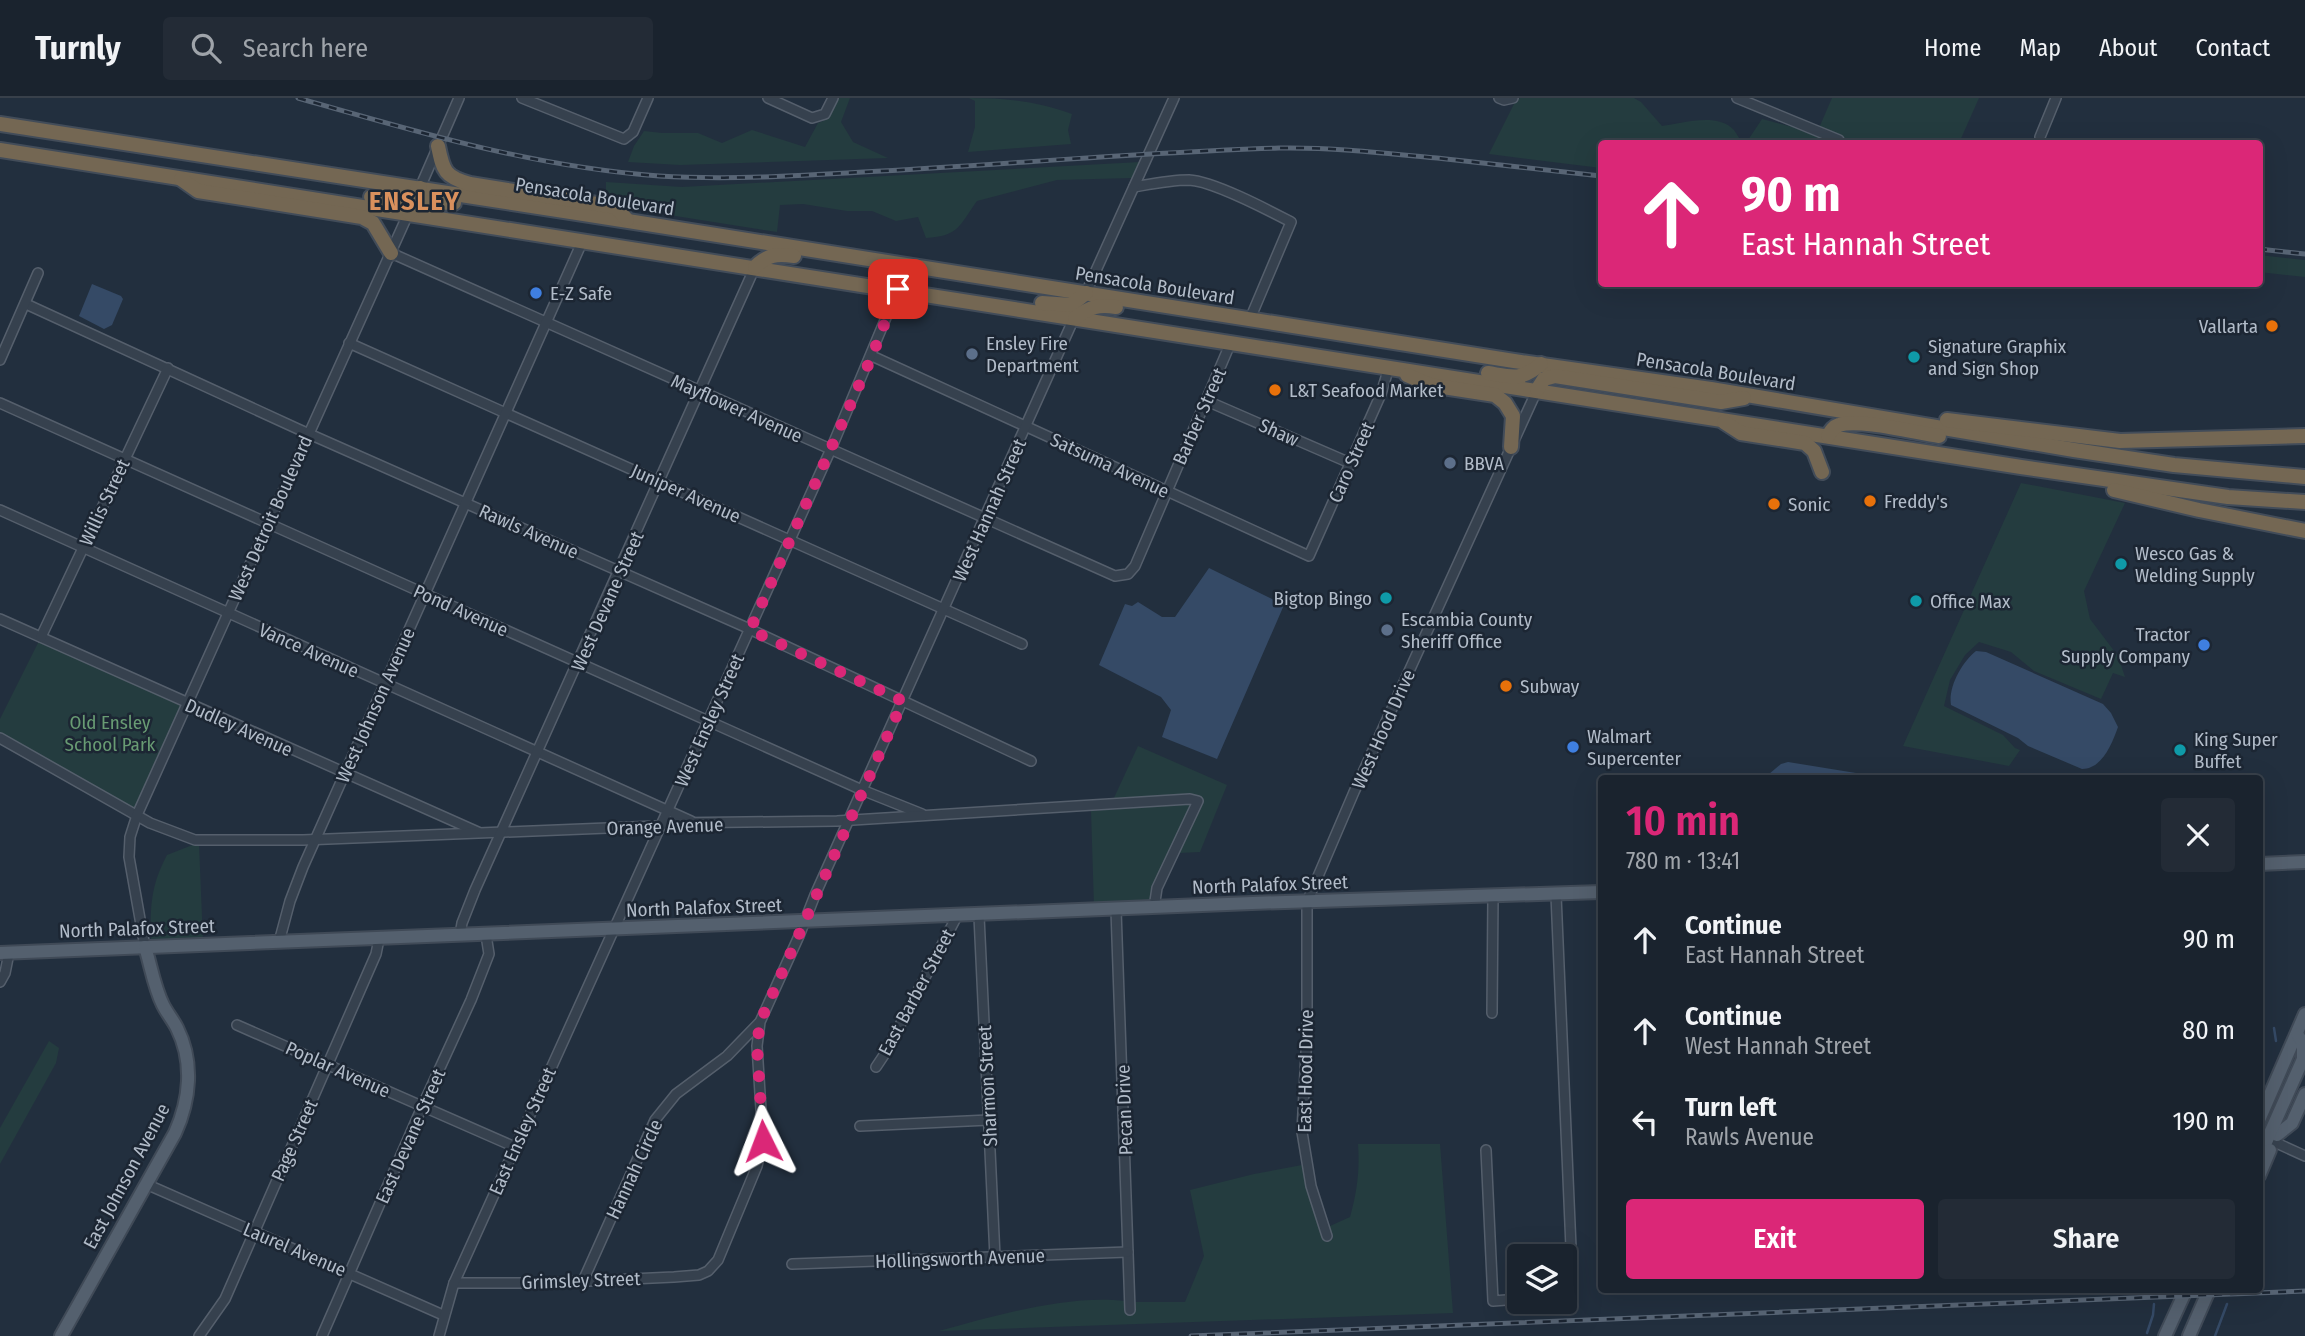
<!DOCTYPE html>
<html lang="en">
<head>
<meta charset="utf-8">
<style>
  :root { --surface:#1a232e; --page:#232b36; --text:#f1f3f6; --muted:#9fa4aa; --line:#38404a; --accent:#db2777 }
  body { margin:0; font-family:"Fira Sans Condensed",sans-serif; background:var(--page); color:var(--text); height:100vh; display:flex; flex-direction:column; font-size:26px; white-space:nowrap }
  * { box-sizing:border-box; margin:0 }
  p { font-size:23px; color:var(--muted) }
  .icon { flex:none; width:38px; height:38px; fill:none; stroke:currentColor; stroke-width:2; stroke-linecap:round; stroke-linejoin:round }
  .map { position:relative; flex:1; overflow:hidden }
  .panel { position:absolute; left:1598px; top:677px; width:665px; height:518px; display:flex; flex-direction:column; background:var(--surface); border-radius:7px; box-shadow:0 7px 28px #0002,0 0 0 2px var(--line) }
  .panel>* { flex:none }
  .banner { position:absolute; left:1598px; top:42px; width:665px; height:147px; border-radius:7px; box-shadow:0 7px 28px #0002,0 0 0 2px var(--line); background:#db2777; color:#fff; overflow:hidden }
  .buttons { position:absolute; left:1507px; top:1146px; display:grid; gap:14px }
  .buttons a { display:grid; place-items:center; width:70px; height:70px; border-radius:7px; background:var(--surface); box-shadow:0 7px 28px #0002,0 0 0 2px var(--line); font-size:35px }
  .pin { position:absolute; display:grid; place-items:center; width:60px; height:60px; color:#fff; margin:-30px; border-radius:14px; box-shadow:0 4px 10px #0006 }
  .me { position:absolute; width:77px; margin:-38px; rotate:357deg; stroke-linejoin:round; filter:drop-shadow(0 0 5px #0008) }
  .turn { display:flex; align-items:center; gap:24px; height:147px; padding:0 28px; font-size:32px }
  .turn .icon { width:91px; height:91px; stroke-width:2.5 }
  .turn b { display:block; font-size:49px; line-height:60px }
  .round { display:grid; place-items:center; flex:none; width:74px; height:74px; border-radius:7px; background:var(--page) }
  .headline { display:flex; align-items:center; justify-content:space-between; height:119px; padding:0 28px }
  h1 { font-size:42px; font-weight:600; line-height:52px; color:var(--accent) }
  .button { display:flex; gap:14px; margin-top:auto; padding:14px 28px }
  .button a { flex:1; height:80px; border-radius:7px; background:var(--accent); color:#fff; font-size:28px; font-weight:600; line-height:80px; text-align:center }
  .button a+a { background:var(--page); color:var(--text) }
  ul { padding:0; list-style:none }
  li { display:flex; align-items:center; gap:21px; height:91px; padding:0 28px }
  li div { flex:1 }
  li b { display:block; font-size:26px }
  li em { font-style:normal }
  header { display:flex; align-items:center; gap:42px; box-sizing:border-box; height:98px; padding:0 35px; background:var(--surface); border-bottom:2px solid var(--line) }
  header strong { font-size:33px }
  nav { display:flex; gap:38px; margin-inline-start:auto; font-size:24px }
  .search { width:490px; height:63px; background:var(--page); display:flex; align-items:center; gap:18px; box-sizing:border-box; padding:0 24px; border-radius:7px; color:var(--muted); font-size:26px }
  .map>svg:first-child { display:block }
</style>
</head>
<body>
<header>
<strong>Turnly</strong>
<div class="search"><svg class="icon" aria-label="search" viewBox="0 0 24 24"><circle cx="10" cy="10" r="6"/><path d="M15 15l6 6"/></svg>Search here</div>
<nav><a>Home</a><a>Map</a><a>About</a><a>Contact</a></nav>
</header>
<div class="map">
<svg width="2305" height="1238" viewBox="0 0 2305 1238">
  <rect width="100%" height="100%" fill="#222f3e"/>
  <!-- green -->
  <g fill="#243c3f">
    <path d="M 838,0 L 850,0 L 841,24 L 853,44 L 888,60 L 680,67 L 628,64 L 634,48 L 644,33 L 662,35 L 698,35 L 722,45 L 752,32 L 805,49 L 818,25 C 830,22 833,11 838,0 Z"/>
    <path d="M 969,0 C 1006,0 1037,3 1072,16 L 1068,32 L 1071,46 L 968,54 L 975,29 L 975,3 Z"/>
    <path d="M 1520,0 L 1634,0 L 1641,4 L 1662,28 C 1682,25 1718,14 1734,32 C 1737,36 1739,41 1743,45 L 1601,46 L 1601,70 L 1489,56 L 1514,6 Z"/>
    <polygon points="1832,0 1979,0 1959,45 1843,45 1845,40 1819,30"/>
    <polygon points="1762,21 1800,31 1835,45 1746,45"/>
    <path d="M 1140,64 L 1132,80 L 1057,82 L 977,103 C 959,128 959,138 926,140 L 918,119 L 896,123 L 872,113 L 847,113 L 803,106 L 780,107 L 777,134 L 606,107 L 606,84 L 682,89 Z"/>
    <polygon points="2259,157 2305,162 2305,179 2259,174"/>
    <polygon points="2021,385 2125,405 2084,493 2090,521 2118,558 2125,579 2113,575 2101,601 2034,573 2011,554 1979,544 1965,557 1950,582 1944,608 2003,637 2015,650 2020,652 2009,668 1903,648"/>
    <polygon points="41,539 187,606 137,717 0,640 0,621"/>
    <polygon points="1138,648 1227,687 1200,754 1179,755 1201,708 1203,700 1195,697 1113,702"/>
    <polygon points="1191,706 1153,788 1149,806 1094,809 1091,713"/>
    <path d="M 195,746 L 199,746 L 203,843 L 151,845 C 150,810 150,789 167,757 Z"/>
    <polygon points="49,943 59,950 56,965 0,1066 0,1030"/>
    <path d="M 1358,1046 L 1440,1046 L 1453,1215 L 939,1233 C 994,1218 1068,1196 1125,1203 L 1125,1216 L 1134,1217 L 1135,1204 L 1185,1204 L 1204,1158 L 1190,1092 L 1254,1076 L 1302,1067 L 1314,1114 L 1324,1143 L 1333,1141 L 1327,1124 L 1330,1128 L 1350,1119 C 1357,1094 1360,1072 1358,1046 Z"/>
  </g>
  <!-- water -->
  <g fill="#354a66">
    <polygon points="92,186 121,198 123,201 112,227 104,231 79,218"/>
    <polygon points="1209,470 1284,507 1217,661 1162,639 1171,612 1161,599 1099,567 1125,506 1132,508 1138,504 1162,519 1175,519"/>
    <path d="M 1976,553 L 1986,554 L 2103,606 L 2111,615 L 2118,629 C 2112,646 2102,671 2082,671 L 2028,648 L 2018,640 L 1951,607 C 1948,589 1962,564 1976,553 Z"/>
    <polygon points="1788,664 1856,675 1862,681 1763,681 1781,666"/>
  </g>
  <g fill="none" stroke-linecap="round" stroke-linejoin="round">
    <!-- stream -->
    <g stroke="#354a66" stroke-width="2.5">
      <polyline points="2274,930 2276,943"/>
      <polyline points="2259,968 2262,956"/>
      <polyline points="2147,1235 2153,1217 2154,1206"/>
      <polyline points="2215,1238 2227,1206"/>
    </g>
    <!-- minor casing -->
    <g stroke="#555f6c" stroke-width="12">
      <g id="minor">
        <polyline points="522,0 624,41 633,34 648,0"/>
        <polyline points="768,0 812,20 825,16 833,0"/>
        <polyline points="1499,0 1504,2 1513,0"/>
        <polyline points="1737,0 1839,42"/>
        <polyline points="2040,39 2056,0"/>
        <path d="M 1134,89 C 1151,86 1170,82 1189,82 C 1213,83 1268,112 1291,124 L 1250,221"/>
        <polyline points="419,92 459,0"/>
        <polyline points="391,155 1115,478 1128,476 1135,468 1231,244"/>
        <polyline points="1084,199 1174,0"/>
        <polyline points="26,206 298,331 743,528 1031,663"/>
        <polyline points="349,245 1022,546"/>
        <polyline points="872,258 1309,458 1381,296 1389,269"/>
        <polyline points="0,262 38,175"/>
        <polyline points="1207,303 1350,365"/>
        <polyline points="0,305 862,692 922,716"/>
        <polyline points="0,412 691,723"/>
        <polyline points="0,521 478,734"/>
        <polyline points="41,539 168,270"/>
        <polyline points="0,640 150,725 195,742 303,742 657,728 669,725 837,723 1190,701 1198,703 1157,790 1154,810"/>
        <polyline points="1556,797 1573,1197 1564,1198"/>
        <polyline points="1116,812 1130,1212"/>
        <polyline points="979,818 995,1159"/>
        <polyline points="460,837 462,825 475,792 755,169"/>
        <polyline points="279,844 290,803 303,769 583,142"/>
        <polyline points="145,849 129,759 130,739 137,717 409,114"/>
        <polyline points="0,884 5,875 9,855"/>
        <polyline points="1492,915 1493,798"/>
        <polyline points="237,927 515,1049"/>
        <polyline points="876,969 886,954 957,818"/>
        <polyline points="860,1028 989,1022"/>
        <polyline points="2259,1037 2305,1058"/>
        <polyline points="1486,1052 1493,1203 1519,1201"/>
        <polyline points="146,1086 443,1217"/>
        <polyline points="1327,1138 1311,1088 1302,1034 1307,935 1307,804 1354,694 1538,290"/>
        <polyline points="792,1166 1128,1154"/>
        <polyline points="583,1183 655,1022 676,996 727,958 759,925"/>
        <polyline points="454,1185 545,1185 674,1179 699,1177 708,1173 718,1162 757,1068 763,1043 757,948 760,924 799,838 815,797 1075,218"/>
        <polyline points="199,1238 225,1201 376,856 379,841"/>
        <polyline points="322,1238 422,1009 471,902 489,856 486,837"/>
        <polyline points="439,1238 454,1185 831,351 898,191"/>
      </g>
    </g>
    <!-- major casing -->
    <g stroke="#404a57" stroke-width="16">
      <g id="major">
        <polyline points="2259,766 2305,764"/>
        <polyline points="0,855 1252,805 1601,794"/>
        <polyline points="2259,1022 2305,916"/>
        <polyline points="2277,1037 2292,1025 2305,996"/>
        <polyline points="2259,1060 2303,961 2303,945 2297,936"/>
        <polyline points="2259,1078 2270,1052"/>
        <path d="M 61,1238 L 175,1035 C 190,1002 194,964 177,930 C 173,922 167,915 163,907 C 154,889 151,868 145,849"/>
        <polyline points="2165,1238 2186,1192"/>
        <polyline points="2189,1238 2209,1192"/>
      </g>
    </g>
    <!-- highway casing -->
    <g stroke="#424c59" stroke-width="18">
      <g id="highway">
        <polyline points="0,26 590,117 1514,263 1711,291 2074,352 2174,367 2305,379"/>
        <path d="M 438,48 C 443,73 445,79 470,86 L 616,109 L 627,122"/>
        <polyline points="0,52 2021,369 2228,399 2305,404"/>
        <polyline points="181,81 198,93 362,119 373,125 391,155"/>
        <path d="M 371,99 C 393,103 402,103 420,90"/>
        <polyline points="409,115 424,104 454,105"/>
        <path d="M 755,169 C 768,156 777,156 794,158"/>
        <polyline points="1042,205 1071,207 1086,195"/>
        <path d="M 1075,220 C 1090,209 1098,206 1116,209"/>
        <path d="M 1488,275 C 1513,279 1521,283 1541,266"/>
        <polyline points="1407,277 1430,287 1495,297 1505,305 1513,318 1511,349"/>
        <polyline points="1537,292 1544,281 1555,278 1721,304 1744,300"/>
        <polyline points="1947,322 2120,343 2305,338"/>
        <polyline points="1724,324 1741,335 1805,345 1814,353 1822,374"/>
        <path d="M 1828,338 C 1831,333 1833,329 1839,327 C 1858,320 1917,335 1939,338"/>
        <polyline points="2114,392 2199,412 2305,433"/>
      </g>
    </g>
    <!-- minor -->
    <use href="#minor" stroke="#36414e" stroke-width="9"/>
    <!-- major -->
    <use href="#major" stroke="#54606e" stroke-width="12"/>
    <!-- highway -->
    <use href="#highway" stroke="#746753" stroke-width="14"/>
    <!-- rail casing -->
    <g stroke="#586575" stroke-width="5">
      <g id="rail">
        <path d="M 298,0 C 417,34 534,69 659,78 C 727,82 795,78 863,74 C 1002,67 1140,54 1279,50 C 1331,49 1385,55 1437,60 C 1492,66 1546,72 1601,78"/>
        <polyline points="2259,151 2305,156"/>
        <polyline points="1191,1238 2305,1193"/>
      </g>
    </g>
    <!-- rail -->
    <use href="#rail" stroke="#1c2633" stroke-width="2.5" stroke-dasharray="8" stroke-linecap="butt"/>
  </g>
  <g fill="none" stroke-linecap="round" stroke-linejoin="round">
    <!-- route -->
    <polyline stroke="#db2777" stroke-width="12" stroke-dasharray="0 21.6" points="763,1043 757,948 760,924 903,603 750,532 872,258 898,191"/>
  </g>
  <!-- markers -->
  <g fill="#3f7fe0" stroke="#1c2633" stroke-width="2.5">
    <circle cx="536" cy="195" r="7"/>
    <circle cx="2204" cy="547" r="7"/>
    <circle cx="1573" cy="649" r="7"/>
  </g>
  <g fill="#e8710a" stroke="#1c2633" stroke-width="2.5">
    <circle cx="2272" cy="228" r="7"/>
    <circle cx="1275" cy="292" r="7"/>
    <circle cx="1870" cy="403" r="7"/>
    <circle cx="1774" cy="406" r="7"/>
    <circle cx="1506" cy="588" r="7"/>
  </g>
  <g fill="#5c6f8a" stroke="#1c2633" stroke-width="2.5">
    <circle cx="972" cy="256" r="7"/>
    <circle cx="1450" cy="365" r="7"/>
    <circle cx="1387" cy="532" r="7"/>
  </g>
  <g fill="#0f9aa8" stroke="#1c2633" stroke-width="2.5">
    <circle cx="1914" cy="259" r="7"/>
    <circle cx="2121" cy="466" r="7"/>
    <circle cx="1386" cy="500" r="7"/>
    <circle cx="1916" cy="503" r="7"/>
    <circle cx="2180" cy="652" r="7"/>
  </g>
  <g text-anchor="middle" stroke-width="5" stroke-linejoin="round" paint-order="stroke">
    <!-- street labels -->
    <g font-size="19" fill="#b2bcc9" stroke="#1c2633">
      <text transform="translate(595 98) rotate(9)" y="7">Pensacola Boulevard</text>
      <text transform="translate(1155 187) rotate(9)" y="7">Pensacola Boulevard</text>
      <text transform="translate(1716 273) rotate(9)" y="7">Pensacola Boulevard</text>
      <text transform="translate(737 310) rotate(24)" y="7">Mayflower Avenue</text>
      <text transform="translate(1199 318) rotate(-66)" y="7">Barber Street</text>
      <text transform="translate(1279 334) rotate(24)" y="7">Shaw</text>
      <text transform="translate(1351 364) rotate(-66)" y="7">Caro Street</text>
      <text transform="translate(1110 367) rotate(25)" y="7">Satsuma Avenue</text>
      <text transform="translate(686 395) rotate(24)" y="7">Juniper Avenue</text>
      <text transform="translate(104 404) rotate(-65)" y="7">Willis Street</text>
      <text transform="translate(989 412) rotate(-66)" y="7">West Hannah Street</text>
      <text transform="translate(270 420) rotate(-66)" y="7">West Detroit Boulevard</text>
      <text transform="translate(529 433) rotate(24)" y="7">Rawls Avenue</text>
      <text transform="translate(607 503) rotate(-66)" y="7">West Devane Street</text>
      <text transform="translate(461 512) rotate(24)" y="7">Pond Avenue</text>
      <text transform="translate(309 552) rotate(24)" y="7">Vance Avenue</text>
      <text transform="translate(375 607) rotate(-66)" y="7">West Johnson Avenue</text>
      <text transform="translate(709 622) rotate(-66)" y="7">West Ensley Street</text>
      <text transform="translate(239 629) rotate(24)" y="7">Dudley Avenue</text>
      <text transform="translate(1383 631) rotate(-66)" y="7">West Hood Drive</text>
      <text transform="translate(665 728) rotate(-2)" y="7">Orange Avenue</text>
      <text transform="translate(1270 786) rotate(-2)" y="7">North Palafox Street</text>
      <text transform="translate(704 809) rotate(-2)" y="7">North Palafox Street</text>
      <text transform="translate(137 830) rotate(-2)" y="7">North Palafox Street</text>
      <text transform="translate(916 894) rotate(-62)" y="7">East Barber Street</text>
      <text transform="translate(338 971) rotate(24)" y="7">Poplar Avenue</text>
      <text transform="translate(1305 973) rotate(-89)" y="7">East Hood Drive</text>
      <text transform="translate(987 988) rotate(-93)" y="7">Sharmon Street</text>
      <text transform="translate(1124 1012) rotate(-92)" y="7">Pecan Drive</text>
      <text transform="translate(522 1033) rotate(-66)" y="7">East Ensley Street</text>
      <text transform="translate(410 1038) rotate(-66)" y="7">East Devane Street</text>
      <text transform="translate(294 1042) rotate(-66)" y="7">Page Street</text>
      <text transform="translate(634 1071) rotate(-65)" y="7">Hannah Circle</text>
      <text transform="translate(126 1078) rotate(-62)" y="7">East Johnson Avenue</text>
      <text transform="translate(295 1151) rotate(23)" y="7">Laurel Avenue</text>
      <text transform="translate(960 1160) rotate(-2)" y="7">Hollingsworth Avenue</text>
      <text transform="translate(581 1182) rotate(-2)" y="7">Grimsley Street</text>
    </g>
    <!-- poi labels -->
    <g font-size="19" fill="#b2bcc9" stroke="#1c2633" text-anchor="start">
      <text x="550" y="202">E-Z Safe</text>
      <text x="2258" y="235" text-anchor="end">Vallarta</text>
      <text x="986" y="252">Ensley Fire<tspan x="986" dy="22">Department</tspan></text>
      <text x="1928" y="255">Signature Graphix<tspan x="1928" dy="22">and Sign Shop</tspan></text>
      <text x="1289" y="299">L&amp;T Seafood Market</text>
      <text x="1464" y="372">BBVA</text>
      <text x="1884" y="410">Freddy's</text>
      <text x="1788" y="413">Sonic</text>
      <text x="2135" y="462">Wesco Gas &amp;<tspan x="2135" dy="22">Welding Supply</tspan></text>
      <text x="1372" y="507" text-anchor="end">Bigtop Bingo</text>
      <text x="1930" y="510">Office Max</text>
      <text x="1401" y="528">Escambia County<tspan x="1401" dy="22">Sheriff Office</tspan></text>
      <text x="2190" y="543" text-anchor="end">Tractor<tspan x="2190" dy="22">Supply Company</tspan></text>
      <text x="1520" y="595">Subway</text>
      <text x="1587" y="645">Walmart<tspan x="1587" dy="22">Supercenter</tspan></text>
      <text x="2194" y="648">King Super<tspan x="2194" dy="22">Buffet</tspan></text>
    </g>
    <!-- park labels -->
    <g font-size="19" fill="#689b73" stroke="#1c2633">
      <text x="110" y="631">Old Ensley<tspan x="110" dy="22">School Park</tspan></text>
    </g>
    <!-- district labels -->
    <g font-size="26" font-weight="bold" letter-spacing="2" fill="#d9905d" stroke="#1c2633">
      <text x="415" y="112">ENSLEY</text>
    </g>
  </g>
</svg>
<div class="buttons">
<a><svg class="icon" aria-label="layers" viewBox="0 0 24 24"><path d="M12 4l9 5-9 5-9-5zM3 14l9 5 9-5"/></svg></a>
</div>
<div class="pin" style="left:898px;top:191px;background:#d93025"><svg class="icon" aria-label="arrive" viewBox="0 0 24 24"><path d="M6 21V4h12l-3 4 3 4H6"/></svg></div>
<svg class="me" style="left:763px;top:1043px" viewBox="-20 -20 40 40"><path d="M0-17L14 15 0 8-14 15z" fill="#db2777" stroke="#fff" stroke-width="4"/></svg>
<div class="banner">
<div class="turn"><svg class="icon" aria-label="ahead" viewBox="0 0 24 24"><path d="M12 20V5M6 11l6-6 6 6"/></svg><div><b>90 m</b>East Hannah Street</div></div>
</div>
<section class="panel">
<div class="headline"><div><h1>10 min</h1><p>780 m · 13:41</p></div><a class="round"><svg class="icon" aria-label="close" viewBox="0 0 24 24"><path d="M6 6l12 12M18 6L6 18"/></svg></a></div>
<ul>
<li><svg class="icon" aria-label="ahead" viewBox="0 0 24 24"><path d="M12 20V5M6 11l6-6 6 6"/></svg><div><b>Continue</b><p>East Hannah Street</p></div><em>90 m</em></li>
<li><svg class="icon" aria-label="ahead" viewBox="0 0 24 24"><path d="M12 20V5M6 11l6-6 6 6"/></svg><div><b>Continue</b><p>West Hannah Street</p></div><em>80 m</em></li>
<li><svg class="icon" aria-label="left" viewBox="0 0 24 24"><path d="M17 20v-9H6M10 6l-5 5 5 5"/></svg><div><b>Turn left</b><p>Rawls Avenue</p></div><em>190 m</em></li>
</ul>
<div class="button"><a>Exit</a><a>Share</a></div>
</section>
</div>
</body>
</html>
